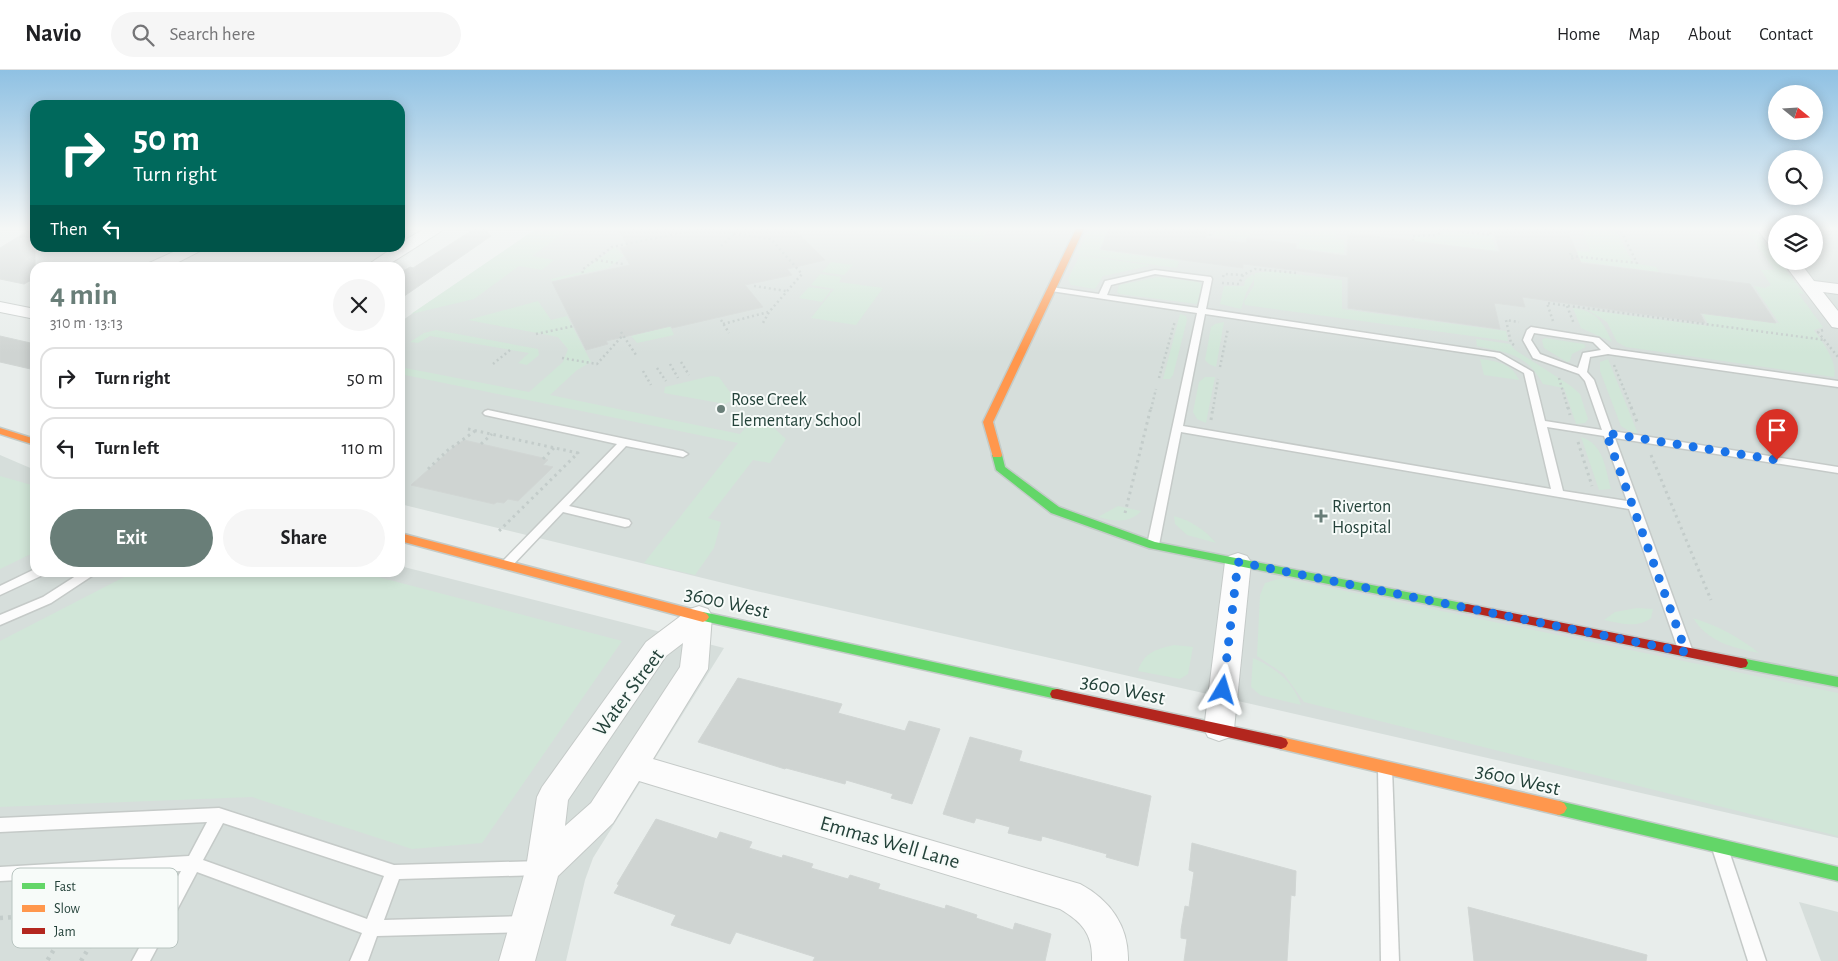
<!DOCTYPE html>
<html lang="en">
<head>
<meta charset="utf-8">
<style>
  :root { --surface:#fff; --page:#f6f6f6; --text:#202124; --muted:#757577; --line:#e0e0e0; --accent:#697e78 }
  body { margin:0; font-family:"Alegreya Sans",sans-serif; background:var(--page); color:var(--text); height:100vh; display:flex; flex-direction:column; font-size:19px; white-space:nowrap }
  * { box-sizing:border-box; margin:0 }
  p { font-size:16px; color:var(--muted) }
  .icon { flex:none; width:28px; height:28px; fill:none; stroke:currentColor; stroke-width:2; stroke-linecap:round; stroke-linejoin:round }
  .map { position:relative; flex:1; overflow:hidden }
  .details { position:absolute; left:30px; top:192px; width:375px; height:315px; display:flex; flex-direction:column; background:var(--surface); border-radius:15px; box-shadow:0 2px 12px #0003 }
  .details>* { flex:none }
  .top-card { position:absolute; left:30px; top:30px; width:375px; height:152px; border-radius:15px; box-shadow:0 2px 12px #0003; background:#00695c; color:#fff; overflow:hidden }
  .needle { width:32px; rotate:108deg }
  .fabs { position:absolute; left:1768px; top:15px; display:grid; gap:10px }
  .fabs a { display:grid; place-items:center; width:55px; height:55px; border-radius:50%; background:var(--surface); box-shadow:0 2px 12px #0003; font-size:25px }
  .pin { position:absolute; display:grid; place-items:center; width:42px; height:42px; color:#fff; margin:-51px -21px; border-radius:50% 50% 50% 0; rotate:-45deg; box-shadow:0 0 5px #0007 }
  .pin .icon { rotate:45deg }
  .me { position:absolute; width:55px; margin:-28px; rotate:7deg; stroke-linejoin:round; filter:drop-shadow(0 0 4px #0008) }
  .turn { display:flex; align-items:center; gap:18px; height:105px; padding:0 20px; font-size:22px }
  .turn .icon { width:65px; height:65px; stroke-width:2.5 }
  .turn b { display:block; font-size:35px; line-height:42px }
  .then { display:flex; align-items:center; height:48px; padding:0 20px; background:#0003; gap:10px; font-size:19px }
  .round { display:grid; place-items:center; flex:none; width:52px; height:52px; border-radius:26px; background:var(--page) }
  .head { display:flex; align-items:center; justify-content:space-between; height:85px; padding:0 20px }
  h1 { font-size:30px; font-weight:700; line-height:38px; color:var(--accent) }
  .action { display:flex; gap:10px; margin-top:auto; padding:10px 20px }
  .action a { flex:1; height:58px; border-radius:30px; background:var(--accent); color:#fff; font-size:20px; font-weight:700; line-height:58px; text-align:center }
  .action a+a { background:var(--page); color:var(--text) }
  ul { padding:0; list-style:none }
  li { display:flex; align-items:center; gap:15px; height:62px; margin:0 10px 8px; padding:0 10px; border:2px solid var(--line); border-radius:15px }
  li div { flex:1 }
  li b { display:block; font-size:19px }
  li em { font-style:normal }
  header { display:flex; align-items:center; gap:30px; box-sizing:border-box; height:70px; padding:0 25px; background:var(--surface); border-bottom:1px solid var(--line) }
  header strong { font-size:24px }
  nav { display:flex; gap:28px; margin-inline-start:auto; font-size:18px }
  .search { width:350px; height:45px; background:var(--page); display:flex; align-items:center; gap:12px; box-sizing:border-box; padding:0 18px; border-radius:28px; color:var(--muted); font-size:19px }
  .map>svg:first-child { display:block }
</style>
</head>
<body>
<header>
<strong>Navio</strong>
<div class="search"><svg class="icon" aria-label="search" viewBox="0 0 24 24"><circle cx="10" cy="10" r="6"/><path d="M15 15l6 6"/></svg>Search here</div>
<nav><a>Home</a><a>Map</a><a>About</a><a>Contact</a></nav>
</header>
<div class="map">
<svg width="1838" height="891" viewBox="0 0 1838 891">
  <rect width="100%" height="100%" fill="#e8edeb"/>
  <!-- built -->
  <g fill="#d6dedb">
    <polygon points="536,159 1776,159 1776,191 1814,191 1814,159 1838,159 1838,768 756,521 400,434 400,252"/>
    <polygon points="0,385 35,400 35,502 400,502 400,496 724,578 593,788 585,810 566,891 0,891"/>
    <polygon points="1799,832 1838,842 1838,891 1821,891"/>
  </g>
  <!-- green -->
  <g fill="#d1e6d8">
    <polygon points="536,159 570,159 532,186 554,190 542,200 519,196 474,229 411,244"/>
    <polygon points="876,159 988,159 980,172"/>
    <polygon points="1089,159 1108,159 1099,180 1179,191 1177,198 1077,184"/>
    <polygon points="1216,159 1251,159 1249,170 1214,165"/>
    <polygon points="1300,159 1336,162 1336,169 1344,170 1344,184 1299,178"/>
    <polygon points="1582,159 1615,159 1633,193 1656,197 1659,202 1555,188 1550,179 1591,182"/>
    <path d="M 1745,159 L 1754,159 L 1776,188 L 1776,191 L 1782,195 L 1804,224 L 1798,223 L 1823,257 L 1814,260 C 1823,273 1838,292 1834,307 L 1626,277 L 1617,272 L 1607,252 L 1588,240 L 1709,256 L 1703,244 L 1779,253 L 1754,216 L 1765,218 L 1771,215 L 1761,200 L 1775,200 Z"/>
    <polygon points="1442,160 1492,166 1496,181 1447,175 1440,169 1445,175 1415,171 1415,166 1437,169 1435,167 1440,165"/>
    <polygon points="615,177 624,186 608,198 552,211 551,209 581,202"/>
    <polygon points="1080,185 1148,195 1149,196 1103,206 1095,219 1071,215 1068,209"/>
    <polygon points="831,192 853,195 844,205 822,202"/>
    <polygon points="1272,201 1342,210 1342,239 1506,261 1508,271 1245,235 1244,232 1254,215 1254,209 1246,223 1241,239 1220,234 1224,216 1244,216 1245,210 1253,204 1254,208 1255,203"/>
    <polygon points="820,204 842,207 839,212 883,218 856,255 811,248 834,219 811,215"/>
    <polygon points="1159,207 1198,212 1202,215 1197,234 1120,224 1117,222 1119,215"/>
    <polygon points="809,217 831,220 822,232 799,228"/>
    <polygon points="538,231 551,250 567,246 591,292 577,300 550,325 740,364 750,353 774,358 786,369 770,393 753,390 708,448 721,452 714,478 695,505 644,493 738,373 400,304 400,297 529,322 563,292 568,279 558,267 468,250"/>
    <path d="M 1573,238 C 1597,241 1603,252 1612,272 L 1581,258 Z"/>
    <polygon points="1180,244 1186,246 1187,250 1173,305 1170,309 1163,309"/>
    <polygon points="1224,252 1216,297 1209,294 1205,290 1211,257 1215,254"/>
    <polygon points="670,256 674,265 637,273 631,266"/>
    <polygon points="436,260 538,279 539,285 527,295 518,293 529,283 430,266 418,273 410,272 424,263"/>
    <polygon points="1545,268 1584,274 1586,277 1572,284 1570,291 1567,292 1544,278 1542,270"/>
    <path d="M 1476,269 L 1510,274 L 1515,280 L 1571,316 L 1580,324 L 1588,349 L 1585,353 L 1576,354 L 1564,318 L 1543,314 C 1527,284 1508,283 1477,276 Z"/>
    <path d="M 1480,289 C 1497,291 1512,294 1519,310 L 1484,305 Z"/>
    <polygon points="1608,289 1638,364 1629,361 1621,356 1600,301 1600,292"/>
    <polygon points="711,306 719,307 735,329 725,334 664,323 665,317"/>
    <polygon points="1205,307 1215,307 1206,353 1197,349 1193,342 1199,312"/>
    <path d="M 1581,367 C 1604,374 1605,398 1611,419 L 1599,420 Z"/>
    <polygon points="0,406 35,416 35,460 32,465 35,467 35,482 0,499"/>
    <path d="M 1118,436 L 1141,441 C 1130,454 1113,451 1098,447 Z"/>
    <path d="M 1174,446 C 1191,451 1204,459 1216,473 L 1187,465 L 1175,454 Z"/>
    <polygon points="164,503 363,503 622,571 482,773 412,779 252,727 0,737 0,571 128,505"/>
    <polygon points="1282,508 1838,623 1838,766 1304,632 1284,604 1257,586 1260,525 1265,513"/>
    <path d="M 1637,538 L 1653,539 L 1651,548 C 1637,559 1620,553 1604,550 L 1615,542 Z"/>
    <path d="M 1693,548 C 1718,556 1739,567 1759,583 C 1733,578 1708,572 1693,548 Z"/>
    <path d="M 1174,575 L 1193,577 L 1188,604 L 1180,609 L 1138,601 C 1144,582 1157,579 1174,575 Z"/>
    <path d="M 1253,588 C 1275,598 1293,611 1301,635 L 1260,625 L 1251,617 Z"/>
  </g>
  <!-- building -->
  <g fill="#cfd4d2" stroke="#d1d6d4">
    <polygon points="31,159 35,159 35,208 24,214 0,209 0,178"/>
    <polygon points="474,159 486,159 491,166 400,229 400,203 410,197 413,198"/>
    <polygon points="632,159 794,159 825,190 787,199 792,205 745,215 763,237 672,258 671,256 606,271 608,274 586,280 552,212 630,195 620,178 628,176 619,161"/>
    <polygon points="1109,159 1148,160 1148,159 1208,159 1206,168 1246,173 1247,168 1296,174 1296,179 1347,186 1348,163 1500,182 1493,159 1567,159 1581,193 1750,214 1776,253 1700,243 1705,253 1522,227 1525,237 1494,233 1500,259 1348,238 1348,207 1243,194 1243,198 1101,179"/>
    <polygon points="0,266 35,274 35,300 0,292"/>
    <polygon points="464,370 543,388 548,390 543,395 553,397 518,431 508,429 504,433 497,432 494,434 411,415 455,376"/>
    <polygon points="738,608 842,634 838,643 905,661 909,651 940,659 912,734 891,728 893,724 880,720 846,710 845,714 786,698 785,699 698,672"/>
    <polygon points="970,667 1022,681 1019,691 1151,726 1138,796 1106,787 1107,784 1042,766 1041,771 1008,763 1010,757 976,748 974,753 943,744"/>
    <polygon points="656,749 717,769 720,762 752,772 749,778 782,788 783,785 813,794 811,798 848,809 850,805 880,814 878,819 945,839 946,835 977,845 976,848 1013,860 1015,853 1051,864 1045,891 813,891 815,887 736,862 730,874 671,855 676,845 614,823 619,815 617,814"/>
    <polygon points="1192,773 1296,801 1295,826 1291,825 1287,891 1184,891 1187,869 1181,868 1181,860 1185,836 1189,837 1194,802 1189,800"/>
    <polygon points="1468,837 1647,885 1646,891 1474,891"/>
  </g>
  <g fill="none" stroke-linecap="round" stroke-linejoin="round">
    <!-- lane casing -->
    <g stroke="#c5cac8" stroke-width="3">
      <g id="lane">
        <path d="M 1155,200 L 1211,207 L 1212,209 L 1206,239 L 1500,283 L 1533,302 L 1545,351 L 1602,360 L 1585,311 L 1579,304 L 1533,288 L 1523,270 L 1527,260 L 1531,257 L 1599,268 L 1611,279 L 1838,311 L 1838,317 L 1608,284 L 1590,287 L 1587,302 L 1594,310 L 1612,361 L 1838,397 L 1838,403 L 1615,368 L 1693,582 L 1691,585 L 1686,587 L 1681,585 L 1679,582 L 1629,439 L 1181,362 L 1159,475 L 1157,478 L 1149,478 L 1147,475 L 1197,243 L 1051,221 L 1047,219 L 1051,217 L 1099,224 L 1105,211 ZM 1155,204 L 1204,211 L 1198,238 L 1107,225 L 1111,215 ZM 1205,244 L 1495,287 L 1524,303 L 1551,419 L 1183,356 ZM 1534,263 L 1593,272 L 1601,280 L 1583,283 L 1578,298 L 1540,284 L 1531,270 ZM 1547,357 L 1604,366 L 1627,431 L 1563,421 Z"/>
        <polygon points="488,340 683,381 688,384 683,387 626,376 569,436 629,450 631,453 629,456 625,457 563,442 510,498 502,498 500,495 502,492 617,374 485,345 483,343 485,341"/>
        <polygon points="35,499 35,502 45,502 43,505 0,525 0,516"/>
        <polygon points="82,502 98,502 51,533 0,555 0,545 43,527"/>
        <polygon points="1385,692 1390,694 1392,698 1399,891 1381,891 1378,698 1380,694"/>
        <path d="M 219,738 L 394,795 L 541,791 L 547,793 L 549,798 L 547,803 L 541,805 L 399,809 L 384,850 L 524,846 L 530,848 L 532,854 L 530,860 L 524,862 L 377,866 L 368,891 L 350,891 L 362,863 L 197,802 L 150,891 L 132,891 L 181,801 L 0,811 L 0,797 L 189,786 L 207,752 L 0,762 L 0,748 ZM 223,753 L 384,806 L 367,849 L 203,790 Z"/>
        <polygon points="1721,774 1727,776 1729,781 1766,891 1748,891 1713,781 1715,776"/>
      </g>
    </g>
    <!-- street casing -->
    <g stroke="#c5cac8" stroke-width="2">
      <g id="street">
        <polygon points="424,159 442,159 440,162 383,198 363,198 393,178 400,178 400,173"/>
        <polygon points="1757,159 1773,159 1776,163 1776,178 1770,176"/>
        <polygon points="182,178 202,178 200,181 167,198 145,198 147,194"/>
        <polygon points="1782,191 1799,191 1814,211 1838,214 1838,224 1823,222 1838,241 1838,258 1832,257"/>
        <polygon points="0,232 35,239 35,249 0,242"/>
        <polygon points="1238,483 1247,486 1251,492 1234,659 1230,667 1219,671 1208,667 1204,659 1225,492 1229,486"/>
        <path d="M 699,536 L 708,539 L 712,546 L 708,599 L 653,689 L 1080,814 C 1110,830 1129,856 1128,891 L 1092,891 C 1093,864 1082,852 1060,839 L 639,711 L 613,753 L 558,806 L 535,891 L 499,891 L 526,798 L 537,727 L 542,717 L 646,572 L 690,539 ZM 683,573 L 680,597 L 591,733 L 565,756 L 568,730 L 666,586 Z"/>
      </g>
    </g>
    <!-- fast casing -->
    <g stroke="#c3cbc8" stroke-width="3">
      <g id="fast">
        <polygon points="997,382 1002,385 1005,397 1059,437 1155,472 1467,534 1471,535 1473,538 1471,541 1467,542 1149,478 1051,443 996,400 992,385"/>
        <polygon points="703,542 1057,619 1062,620 1064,624 1062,628 1057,629 699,550 697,547 699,544"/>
        <polygon points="1741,588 1838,607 1838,617 1736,597 1734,593 1736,589"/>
        <polygon points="1559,731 1838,797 1838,811 1559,745 1554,743 1551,738 1554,733"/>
      </g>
    </g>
    <!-- slow casing -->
    <g stroke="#c3cbc8" stroke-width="3">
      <g id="slow">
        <polygon points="1076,159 1084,159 993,352 1002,385 1001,387 993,387 983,352"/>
        <polygon points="0,358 35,369 35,375 0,364"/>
        <polygon points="400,463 703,542 707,544 709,547 707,550 703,552 400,471"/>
        <polygon points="1281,667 1559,731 1564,733 1567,738 1564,743 1559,745 1281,679 1276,677 1274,673 1276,669"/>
      </g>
    </g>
    <!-- jam casing -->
    <g stroke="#c3cbc8" stroke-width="3">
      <g id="jam">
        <polygon points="1467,534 1741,588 1746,589 1748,593 1746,597 1741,598 1463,541 1461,538 1463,535"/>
        <polygon points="1057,619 1281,667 1286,669 1288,673 1286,677 1281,679 1057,629 1052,628 1050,624 1052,620"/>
      </g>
    </g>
    <!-- path-far2 -->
    <g stroke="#c3ccca" stroke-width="2.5" stroke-dasharray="2 3" stroke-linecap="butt">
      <polyline points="1210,166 1211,159"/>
      <polyline points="1413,171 1413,166 1437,165 1440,163 1439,159 1491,165 1489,159"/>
      <polyline points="721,176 734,164"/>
      <polyline points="1570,183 1573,190"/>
      <polyline points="1571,186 1637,193 1620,159"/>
      <polyline points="596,190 623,194"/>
      <polyline points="583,203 582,200 612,177 700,159 771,169 802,204 769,242 763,253"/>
      <polyline points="1223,207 1224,204 1243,205 1255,199 1296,203"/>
      <polyline points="1222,213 1239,214 1243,205"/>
      <polyline points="754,216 786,221"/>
      <polyline points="1567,236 1574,254"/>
      <polyline points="721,250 729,263"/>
      <polyline points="1553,251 1547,233 1825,270"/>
      <polyline points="723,254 768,242"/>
      <polyline points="1823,260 1818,262 1838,287"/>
      <polyline points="621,262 636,285"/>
      <polyline points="536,264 574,256"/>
      <polyline points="1514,275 1511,273 1506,250 1519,252"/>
      <polyline points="562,288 597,294 623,265"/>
      <polyline points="681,292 689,305"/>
      <polyline points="493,294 510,280"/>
      <polyline points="670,294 678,308"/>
      <polyline points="1614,295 1632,339"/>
      <polyline points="1220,297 1228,258"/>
      <polyline points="657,298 666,311"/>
      <polyline points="643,301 651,315"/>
      <polyline points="1159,308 1175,251"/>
      <polyline points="1559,308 1568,339"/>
      <polyline points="1151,339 1156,319"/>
      <polyline points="1213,339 1218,309"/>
    </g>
    <!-- path-far1 -->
    <g stroke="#c3ccca" stroke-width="3" stroke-dasharray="2.5 4" stroke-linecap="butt">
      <polyline points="1568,337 1570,345"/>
      <polyline points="1631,337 1638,354"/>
      <polyline points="1211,350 1213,337"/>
      <polyline points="468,359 578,383 499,461"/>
      <polyline points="1578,372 1592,416"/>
      <polyline points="481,374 492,364"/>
      <polyline points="1651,385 1711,530"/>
      <polyline points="543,389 554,378"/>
      <polyline points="428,399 448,380 475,361"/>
      <polyline points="1125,443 1151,337"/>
    </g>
    <!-- path -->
    <g stroke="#c3ccca" stroke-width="4.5" stroke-dasharray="3 5" stroke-linecap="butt">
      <polyline points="76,843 110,842 81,891"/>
      <polyline points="0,848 76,843 47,891"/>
    </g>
    <!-- lane -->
    <use href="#lane" fill="#fcfcfc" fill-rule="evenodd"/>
    <!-- street -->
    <use href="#street" fill="#fcfcfc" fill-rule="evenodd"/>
    <!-- fast -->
    <use href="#fast" fill="#63d668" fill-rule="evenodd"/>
    <!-- slow -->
    <use href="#slow" fill="#ff974d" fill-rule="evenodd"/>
    <!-- jam -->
    <use href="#jam" fill="#b3261e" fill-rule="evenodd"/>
  </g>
  <!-- sky -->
  <linearGradient id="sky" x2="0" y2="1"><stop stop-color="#8fc1e3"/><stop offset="0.56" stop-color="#f5f7f6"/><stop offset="1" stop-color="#f5f7f6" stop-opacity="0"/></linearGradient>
  <rect width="1838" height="283" fill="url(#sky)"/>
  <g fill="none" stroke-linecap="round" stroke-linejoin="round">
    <!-- route -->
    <polyline stroke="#1a73e8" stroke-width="9" stroke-dasharray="0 16.2" points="1223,620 1238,492 1686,582 1606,363 1777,390"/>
  </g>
  <!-- markers -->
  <g fill="#697e78" stroke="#f7fbf9" stroke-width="2">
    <circle cx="721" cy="339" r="5"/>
    <path d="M1318.5 438.5h5v5h5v5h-5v5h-5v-5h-5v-5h5z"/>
  </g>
  <g text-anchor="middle" stroke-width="4" stroke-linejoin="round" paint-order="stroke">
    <!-- poi labels -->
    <g font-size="18" fill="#24423a" stroke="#f7fbf9" text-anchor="start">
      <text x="731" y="335">Rose Creek<tspan x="731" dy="21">Elementary School</tspan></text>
      <text x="1332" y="442">Riverton<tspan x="1332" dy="21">Hospital</tspan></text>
    </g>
    <!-- near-street labels -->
    <g font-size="21" fill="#24423a" stroke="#f7fbf9">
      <text transform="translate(727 532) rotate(13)" y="7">3600 West</text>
      <text transform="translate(1123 619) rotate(12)" y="7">3600 West</text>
      <text transform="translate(628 622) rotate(-53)" y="7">Water Street</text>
      <text transform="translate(1518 709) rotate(13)" y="7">3600 West</text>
      <text transform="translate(890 772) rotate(16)" y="7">Emmas Well Lane</text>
    </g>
  </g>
  <!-- legend -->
  <rect x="12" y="798" width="166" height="80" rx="8" fill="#f7fbf9" stroke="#b8c4c0" stroke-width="1"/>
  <rect x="22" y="813" width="23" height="6" fill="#63d668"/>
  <rect x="22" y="835" width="23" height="7" fill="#ff974d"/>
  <rect x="22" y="858" width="23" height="6" fill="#b3261e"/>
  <g font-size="14" fill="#24423a">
    <text x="54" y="821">Fast</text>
    <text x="54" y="843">Slow</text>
    <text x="54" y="866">Jam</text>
  </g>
</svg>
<div class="fabs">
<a><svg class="needle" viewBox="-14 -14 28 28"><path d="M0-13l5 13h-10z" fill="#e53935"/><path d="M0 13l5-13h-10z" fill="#757577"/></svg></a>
<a><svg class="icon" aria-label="search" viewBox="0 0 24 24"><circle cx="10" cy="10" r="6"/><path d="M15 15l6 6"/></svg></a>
<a><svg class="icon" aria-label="layers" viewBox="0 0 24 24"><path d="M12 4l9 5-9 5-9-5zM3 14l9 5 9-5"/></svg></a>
</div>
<div class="pin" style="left:1777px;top:390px;background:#d93025"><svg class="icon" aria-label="arrive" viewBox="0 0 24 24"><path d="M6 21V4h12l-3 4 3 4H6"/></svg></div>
<svg class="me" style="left:1223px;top:620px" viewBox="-20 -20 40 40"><path d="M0-17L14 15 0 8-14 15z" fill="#1a73e8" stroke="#fff" stroke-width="4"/></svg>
<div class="top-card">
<div class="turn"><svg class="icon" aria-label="right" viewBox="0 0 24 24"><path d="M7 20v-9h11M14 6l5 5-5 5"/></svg><div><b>50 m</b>Turn right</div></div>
<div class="then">Then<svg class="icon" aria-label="left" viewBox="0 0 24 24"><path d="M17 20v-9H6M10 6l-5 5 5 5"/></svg></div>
</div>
<section class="details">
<div class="head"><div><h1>4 min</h1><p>310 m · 13:13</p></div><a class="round"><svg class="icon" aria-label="close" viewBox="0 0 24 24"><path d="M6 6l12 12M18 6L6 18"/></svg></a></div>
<ul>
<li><svg class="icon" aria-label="right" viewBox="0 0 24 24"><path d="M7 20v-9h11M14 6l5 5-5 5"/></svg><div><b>Turn right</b></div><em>50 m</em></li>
<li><svg class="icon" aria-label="left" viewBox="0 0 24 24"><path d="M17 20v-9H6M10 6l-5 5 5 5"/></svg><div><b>Turn left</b></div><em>110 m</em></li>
</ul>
<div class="action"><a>Exit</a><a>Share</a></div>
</section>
</div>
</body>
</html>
